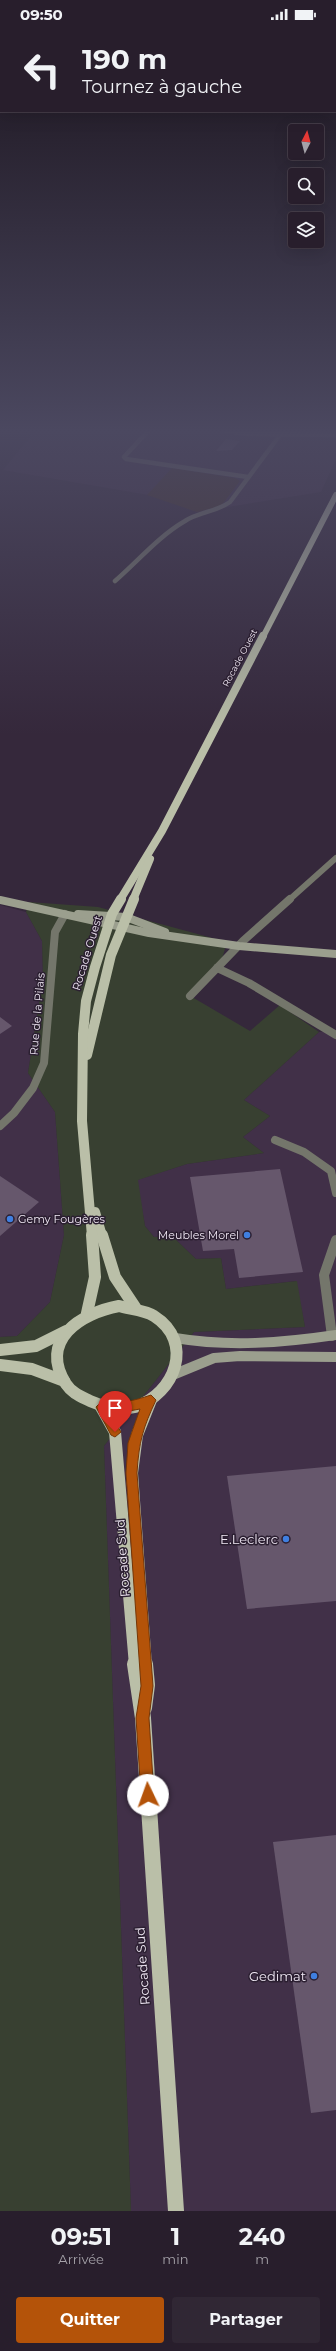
<!DOCTYPE html>
<html lang="fr">
<head>
<meta charset="utf-8">
<style>
  :root { --surface:#281e2c; --page:#302734; --text:#f1f3f6; --muted:#a5a2a9; --line:#443c48; --accent:#b45309 }
  body { margin:0; font-family:Montserrat,sans-serif; background:var(--page); color:var(--text); height:100vh; display:flex; flex-direction:column; font-size:15px; white-space:nowrap }
  * { box-sizing:border-box; margin:0 }
  p { font-size:13px; color:var(--muted) }
  .icon { flex:none; width:22px; height:22px; fill:none; stroke:currentColor; stroke-width:2; stroke-linecap:round; stroke-linejoin:round }
  .map { position:relative; height:2183px; overflow:hidden }
  .sheet { display:flex; flex-direction:column; background:var(--surface); flex:1 }
  .sheet>* { flex:none }
  .top-card { position:absolute; left:0px; top:0px; width:336px; height:84px; box-shadow:0 4px 16px #0002,0 0 0 1px var(--line); background:#281e2c; color:var(--text); overflow:hidden }
  .needle { width:26px; rotate:6deg }
  .fabs { position:absolute; left:288px; top:96px; display:grid; gap:8px }
  .fabs a { display:grid; place-items:center; width:36px; height:36px; border-radius:4px; background:var(--surface); box-shadow:0 4px 16px #0002,0 0 0 1px var(--line); font-size:20px }
  .pin { position:absolute; display:grid; place-items:center; width:34px; height:34px; color:#fff; margin:-41px -17px; border-radius:50% 50% 50% 0; rotate:-45deg; box-shadow:0 0 4px #0007 }
  .pin .icon { rotate:45deg }
  .me { position:absolute; width:44px; margin:-22px; rotate:357deg; stroke-linejoin:round; filter:drop-shadow(0 0 3px #0008) }
  .turn { display:flex; align-items:center; gap:14px; height:84px; padding:0 16px; font-size:18px }
  .turn .icon { width:52px; height:52px; stroke-width:2.5 }
  .turn b { display:block; font-size:28px; line-height:34px }
  .eta { display:flex; justify-content:space-evenly; align-items:center; height:68px; text-align:center }
  .eta b { font-size:24px; font-weight:700; line-height:28px }
  .button { display:flex; gap:8px; margin-top:auto; padding:8px 16px }
  .button a { flex:1; height:46px; border-radius:4px; background:var(--accent); color:#fff; font-size:16px; font-weight:700; line-height:46px; text-align:center }
  .button a+a { background:var(--page); color:var(--text) }
  .status { display:flex; justify-content:space-between; align-items:center; height:28px; padding:0 20px; background:var(--surface); direction:ltr }
  .status svg { height:11px; fill:currentColor }
  .map>svg:first-child { display:block }
</style>
</head>
<body>
<div class="status"><b>09:50</b><svg viewBox="0 0 49 12"><path d="M0 12V9h3v3zM5 12V6h3v6zM10 12V3h3v9zM15 12V0h3v12zM26 1h20v11H26zM47 4h2v5h-2z"/></svg></div>
<div class="map">
<svg width="336" height="2183" viewBox="0 0 336 2183">
  <rect width="100%" height="100%" fill="#35283b"/>
  <!-- built -->
  <g fill="#413048">
    <polygon points="36,402 336,402 336,431 321,464 197,484 154,468 3,442"/>
    <polygon points="0,877 26,884 42,913 43,949 28,1045 55,1084 64,1207 50,1274 17,1308 0,1309"/>
    <polygon points="336,1003 336,2183 131,2183 104,1418 194,1304 305,1299 296,1253 226,1261 221,1230 196,1231 172,1208 154,1209 145,1198 137,1152 187,1136 264,1125 243,1109 270,1088 244,1072 319,1004"/>
  </g>
  <!-- industrial -->
  <polygon fill="#433129" points="172,440 235,450 240,453 221,478 197,484 147,467"/>
  <!-- green -->
  <polygon fill="#384031" points="29,874 98,879 227,914 218,944 192,969 250,1003 280,977 319,1004 244,1072 270,1088 243,1109 264,1125 187,1136 138,1152 145,1198 154,1209 172,1208 196,1231 221,1230 226,1261 297,1253 305,1299 194,1304 104,1418 131,2183 0,2183 0,1309 17,1308 50,1274 64,1207 55,1084 28,1045 43,949 42,913 26,884"/>
  <!-- building -->
  <g fill="#66576c">
    <polygon points="226,411 240,413 232,422 216,423"/>
    <polygon points="0,989 12,998 0,1006"/>
    <polygon points="280,1141 303,1244 239,1250 234,1221 203,1223 190,1149"/>
    <polygon points="0,1148 39,1174 0,1208"/>
    <polygon points="336,1438 336,1573 247,1581 227,1448"/>
    <polygon points="336,1807 336,2082 311,2085 273,1814"/>
  </g>
  <g fill="none" stroke-linecap="round" stroke-linejoin="round">
    <!-- street-far3 -->
    <g stroke="#74766b" stroke-width="4.5">
      <polyline points="149,402 124,429 126,431 248,449"/>
      <polyline points="222,402 247,406 336,407"/>
      <path d="M 115,553 C 138,533 159,508 185,493 C 199,484 216,484 230,474 L 280,407"/>
    </g>
    <!-- street-far2 -->
    <polyline stroke="#74766b" stroke-width="6" points="289,872 336,830"/>
    <!-- street-far1 -->
    <g stroke="#74766b" stroke-width="8">
      <polyline points="217,940 249,955 336,1007"/>
      <polyline points="190,968 243,913 290,871"/>
      <polyline points="0,1098 14,1085 33,1060 44,1035 55,904 65,886"/>
      <polyline points="275,1112 304,1124 331,1143 336,1165"/>
    </g>
    <!-- street -->
    <polyline stroke="#74766b" stroke-width="10" points="332,1308 324,1247 336,1212"/>
    <!-- secondary-far1 -->
    <g stroke="#9b9f8e" stroke-width="8">
      <polyline points="0,872 149,905 239,918 336,926"/>
      <polyline points="78,886 126,889 165,904"/>
    </g>
    <!-- secondary -->
    <g stroke="#9b9f8e" stroke-width="10">
      <path d="M 175,1310 C 229,1319 282,1315 336,1307"/>
      <polyline points="175,1346 214,1330 240,1328 336,1329"/>
    </g>
    <!-- primary-far4 -->
    <polyline stroke="#babfa8" stroke-width="6" points="263,609 336,467"/>
    <!-- primary-far3 -->
    <g stroke="#babfa8" stroke-width="8">
      <polyline points="120,872 162,803 263,608"/>
      <polyline points="133,872 150,831"/>
    </g>
    <!-- primary-far2 -->
    <g stroke="#babfa8" stroke-width="10">
      <polyline points="87,1027 111,927 134,871"/>
      <polyline points="95,1184 102,1208"/>
      <polyline points="92,1208 82,1093 83,1006 86,973 95,939 112,886 121,871"/>
    </g>
    <!-- primary-far1 -->
    <g stroke="#babfa8" stroke-width="12">
      <polyline points="102,1207 115,1249 135,1279"/>
      <path d="M 119,1278 C 129,1281 145,1282 154,1288 C 195,1314 175,1366 135,1379 C 120,1383 104,1379 90,1373 C 80,1368 72,1365 66,1356 C 38,1312 81,1285 119,1278 Z"/>
      <polyline points="87,1285 95,1249 92,1207"/>
      <polyline points="0,1322 36,1318 66,1303"/>
      <polyline points="0,1337 32,1341 64,1353"/>
      <polyline points="101,1379 115,1404 135,1637"/>
      <polyline points="146,1637 132,1445 137,1407 151,1372"/>
    </g>
    <!-- primary -->
    <g stroke="#babfa8" stroke-width="16">
      <polyline points="135,1636 143,1690 176,2183"/>
      <polyline points="144,1680 147,1657 145,1636"/>
    </g>
  </g>
  <!-- sky -->
  <linearGradient id="sky" x2="0" y2="1"><stop stop-color="#1d1620"/><stop offset="0.57" stop-color="#4b4860"/><stop offset="1" stop-color="#4b4860" stop-opacity="0"/></linearGradient>
  <rect width="336" height="707" fill="url(#sky)"/>
  <!-- route -->
  <path fill="#b45309" stroke="#753606" d="M 151,1367 L 156,1372 C 143,1400 139,1413 137,1445 L 153,1658 L 149,1690 L 154,1767 L 152,1771 L 148,1773 L 143,1771 L 141,1767 L 136,1690 L 141,1658 L 126,1445 L 128,1415 L 140,1381 L 118,1385 L 110,1385 L 121,1404 L 115,1409 L 111,1407 L 96,1379 L 101,1374 C 120,1376 133,1373 151,1367 Z"/>
  <!-- markers -->
  <g fill="#3f7fe0" stroke="#2b1f31" stroke-width="1.5">
    <circle cx="10" cy="1191" r="4"/>
    <circle cx="247" cy="1207" r="4"/>
    <circle cx="286" cy="1511" r="4"/>
    <circle cx="314" cy="1948" r="4"/>
  </g>
  <g text-anchor="middle" stroke-width="3" stroke-linejoin="round" paint-order="stroke">
    <!-- far-street labels -->
    <g font-size="9" fill="#f0e8f4" stroke="#2b1f31">
      <text transform="translate(240 630) rotate(-62)" y="3">Rocade Ouest</text>
    </g>
    <!-- street labels -->
    <g font-size="11" fill="#f0e8f4" stroke="#2b1f31">
      <text transform="translate(87 925) rotate(-73)" y="4">Rocade Ouest</text>
      <text transform="translate(37 986) rotate(-85)" y="4">Rue de la Pilais</text>
    </g>
    <!-- poi labels -->
    <g font-size="11" fill="#f0e8f4" stroke="#2b1f31" text-anchor="start">
      <text x="18" y="1195">Gemy Fougères</text>
      <text x="239" y="1211" text-anchor="end">Meubles Morel</text>
    </g>
    <!-- near-poi labels -->
    <g font-size="13" fill="#f0e8f4" stroke="#2b1f31" text-anchor="end">
      <text x="278" y="1516">E.Leclerc</text>
      <text x="306" y="1953">Gedimat</text>
    </g>
    <!-- near-street labels -->
    <g font-size="13" fill="#f0e8f4" stroke="#2b1f31">
      <text transform="translate(122 1530) rotate(-94)" y="5">Rocade Sud</text>
      <text transform="translate(142 1938) rotate(-94)" y="5">Rocade Sud</text>
    </g>
  </g>
</svg>
<div class="fabs">
<a><svg class="needle" viewBox="-14 -14 28 28"><path d="M0-13l5 13h-10z" fill="#e53935"/><path d="M0 13l5-13h-10z" fill="#a5a2a9"/></svg></a>
<a><svg class="icon" aria-label="search" viewBox="0 0 24 24"><circle cx="10" cy="10" r="6"/><path d="M15 15l6 6"/></svg></a>
<a><svg class="icon" aria-label="layers" viewBox="0 0 24 24"><path d="M12 4l9 5-9 5-9-5zM3 14l9 5 9-5"/></svg></a>
</div>
<div class="pin" style="left:115px;top:1404px;background:#d93025"><svg class="icon" aria-label="arrive" viewBox="0 0 24 24"><path d="M6 21V4h12l-3 4 3 4H6"/></svg></div>
<svg class="me" style="left:148px;top:1767px" viewBox="-20 -20 40 40"><circle r="19" fill="#fff"/><path d="M0-13L10 11 0 6-10 11z" fill="#b45309"/></svg>
<div class="top-card">
<div class="turn"><svg class="icon" aria-label="left" viewBox="0 0 24 24"><path d="M17 20v-9H6M10 6l-5 5 5 5"/></svg><div><b>190 m</b>Tournez à gauche</div></div>
</div>
</div>
<section class="sheet">
<div class="eta">
<div><b>09:51</b><p>Arrivée</p></div>
<div><b>1</b><p>min</p></div>
<div><b>240</b><p>m</p></div>
</div>
<div class="button"><a>Quitter</a><a>Partager</a></div>
</section>
</body>
</html>
